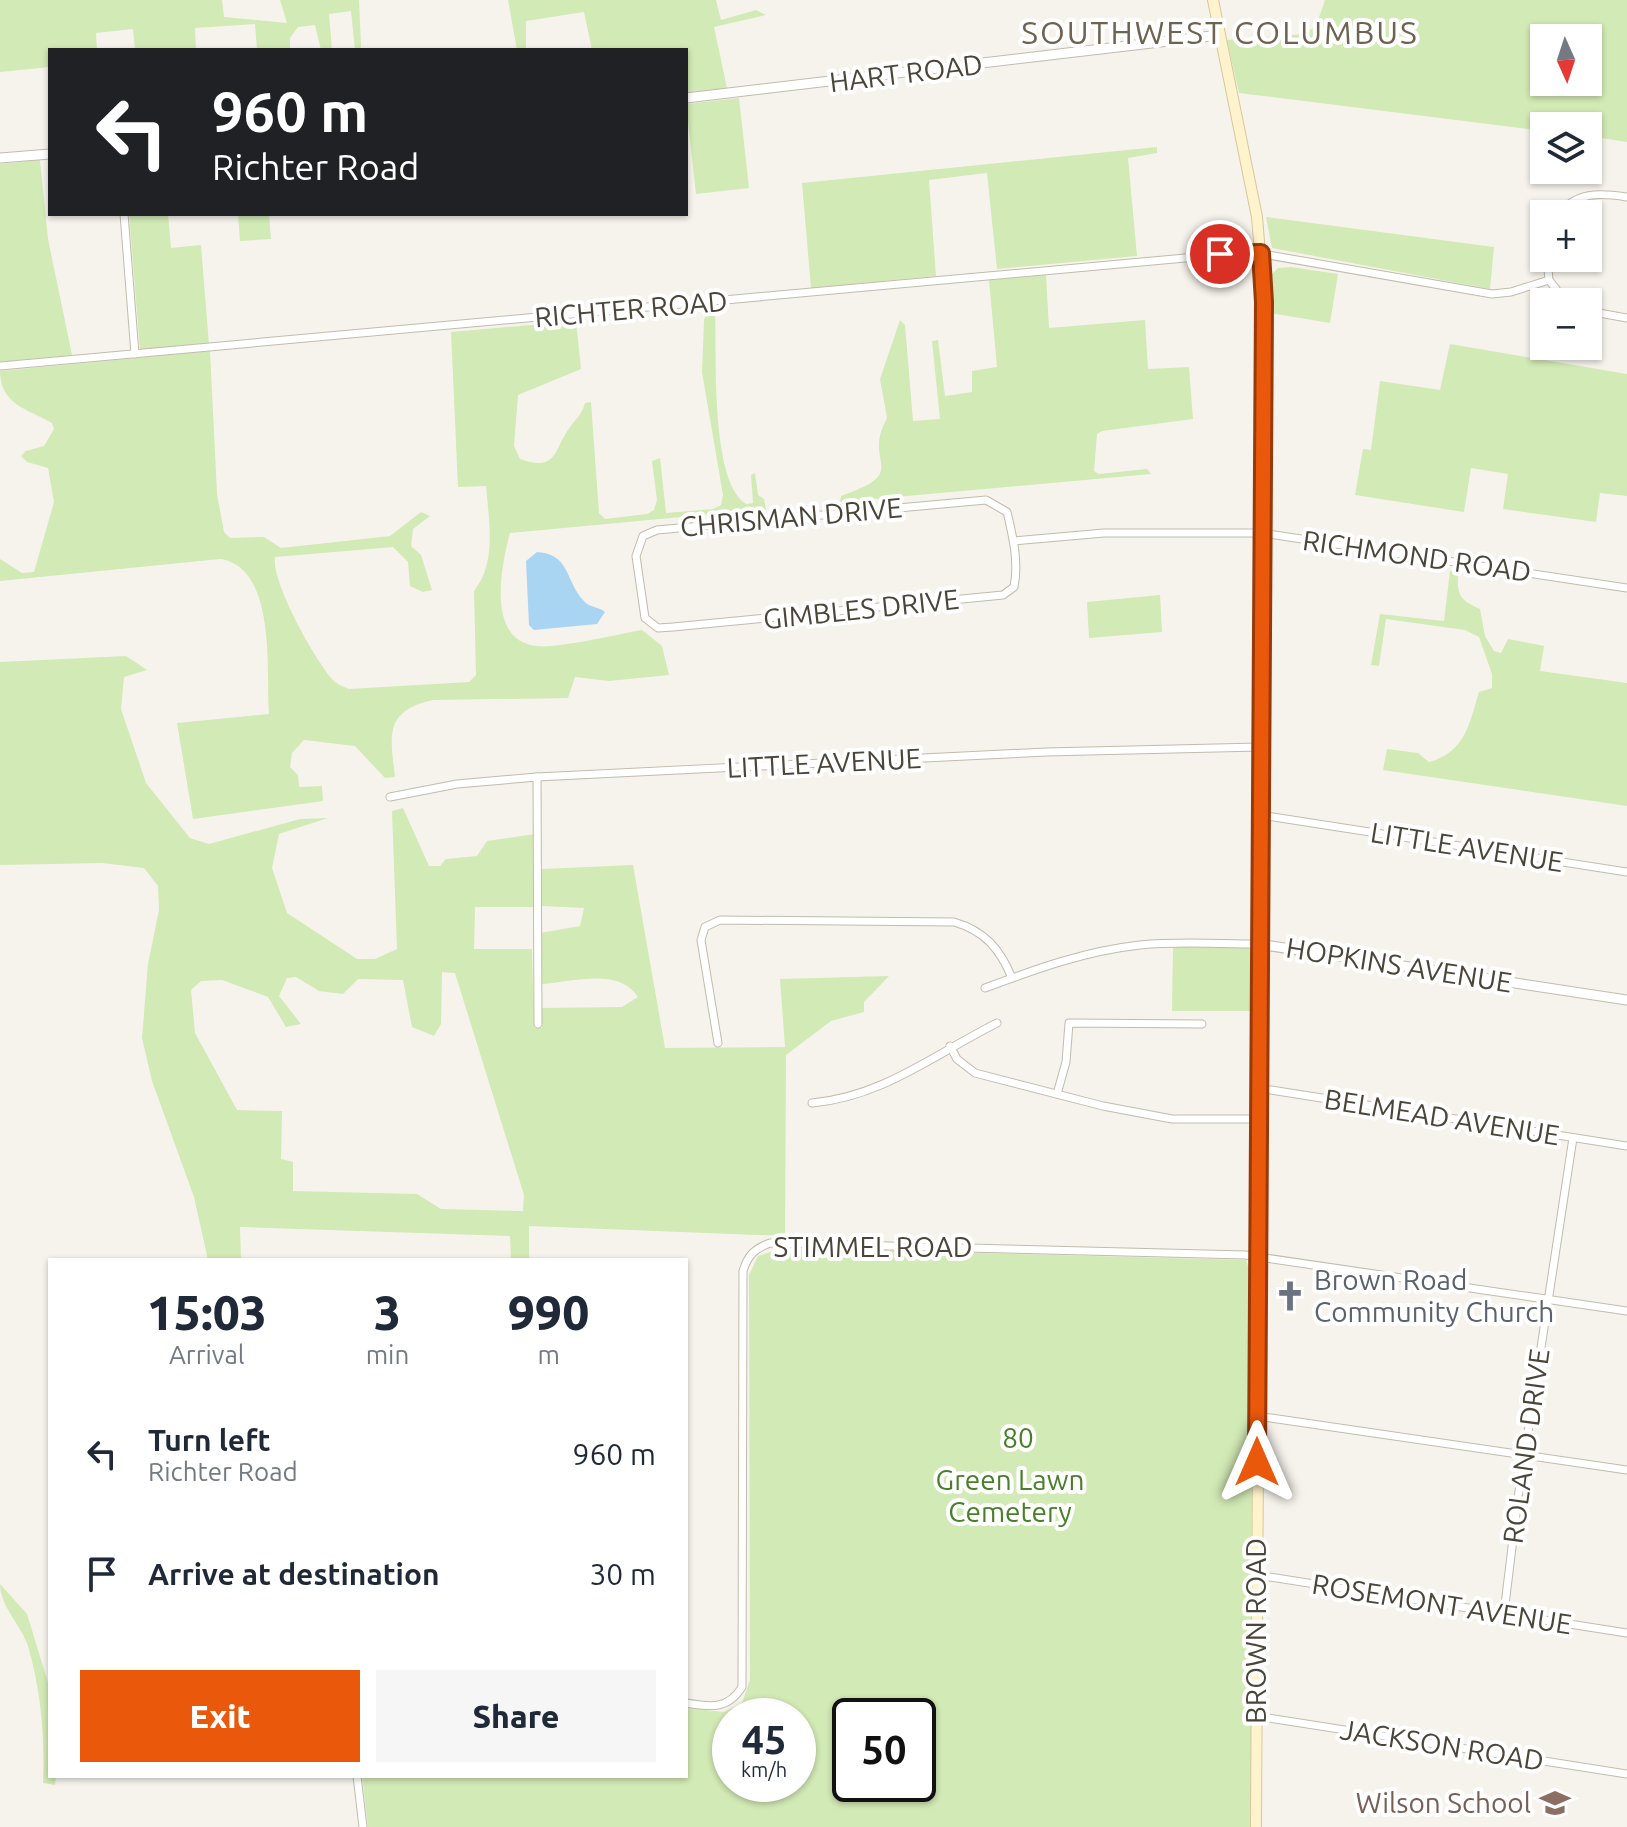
<!DOCTYPE html>
<html lang="en">
<head>
<meta charset="utf-8">
<style>
  :root { --surface:#fff; --page:#f6f6f7; --text:#1f2937; --muted:#747a83; --accent:#ea580c }
  body { margin:0; font-family:Ubuntu,sans-serif; background:var(--page); color:var(--text); height:100vh; display:flex; flex-direction:column; font-size:30px; white-space:nowrap }
  * { box-sizing:border-box; margin:0 }
  p { font-size:26px; color:var(--muted) }
  .icon { flex:none; width:44px; height:44px; fill:none; stroke:currentColor; stroke-width:2; stroke-linecap:round; stroke-linejoin:round }
  .map { position:relative; flex:1; overflow:hidden }
  .details { position:absolute; left:48px; top:1258px; width:640px; height:520px; display:flex; flex-direction:column; background:var(--surface); border-radius:0px; box-shadow:0 2px 6px #0004 }
  .details>* { flex:none }
  .top-card { position:absolute; left:48px; top:48px; width:640px; height:168px; border-radius:0px; box-shadow:0 2px 6px #0004; background:#202124; color:#fff; overflow:hidden }
  .needle { width:52px; rotate:177deg }
  .tools { position:absolute; left:1530px; top:24px; display:grid; gap:16px }
  .tools a { display:grid; place-items:center; width:72px; height:72px; border-radius:0px; background:var(--surface); box-shadow:0 2px 6px #0004; font-size:40px }
  .speed { position:absolute; left:712px; top:1698px; display:flex; gap:16px; font-size:40px; font-weight:700; text-align:center }
  .speed>* { display:grid; place-content:center; width:104px; height:104px; border-radius:50%; background:var(--surface); box-shadow:0 2px 6px #0004; line-height:1 }
  .speed small { font-size:20px; font-weight:400 }
  .speed .limit { border:4px solid #111; border-radius:12px; background:#fff; color:#111 }
  .pin { position:absolute; display:grid; place-items:center; width:68px; height:68px; color:#fff; margin:-34px; border:4px solid #fff; border-radius:50%; box-shadow:0 2px 8px #0007 }
  .me { position:absolute; width:88px; margin:-44px; rotate:0deg; stroke-linejoin:round; filter:drop-shadow(0 0 6px #0008) }
  .turn { display:flex; align-items:center; gap:28px; height:168px; padding:0 32px; font-size:36px }
  .turn .icon { width:104px; height:104px; stroke-width:2.5 }
  .turn b { display:block; font-size:56px; line-height:68px }
  .eta { display:flex; justify-content:space-evenly; align-items:center; height:136px; text-align:center }
  .eta b { font-size:48px; font-weight:800; line-height:56px }
  .cta { display:flex; gap:16px; margin-top:auto; padding:16px 32px }
  .cta a { flex:1; height:92px; border-radius:0px; background:var(--accent); color:#fff; font-size:32px; font-weight:800; line-height:92px; text-align:center }
  .cta a+a { background:var(--page); color:var(--text) }
  ul { padding:0; list-style:none }
  li { display:flex; align-items:center; gap:24px; height:120px; padding:0 32px }
  li div { flex:1 }
  li b { display:block; font-size:30px }
  li em { font-style:normal }
  .map>svg:first-child { display:block }
</style>
</head>
<body>
<div class="map">
<svg width="1627" height="1827" viewBox="0 0 1627 1827">
  <rect width="100%" height="100%" fill="#f6f3ec"/>
  <!-- green -->
  <g fill="#d2eab5" fill-rule="evenodd">
    <polygon points="0,0 222,0 224,17 287,23 280,0 359,0 361,46 360,50 355,50 351,11 329,14 332,50 321,50 315,25 298,27 290,38 290,50 257,50 255,24 195,28 196,50 135,50 133,29 96,33 97,50 50,50 50,67 0,72"/>
    <polygon points="508,0 716,0 721,20 756,10 766,15 714,27 727,88 686,93 686,50 592,50 584,12 526,21 526,50 517,50"/>
    <path d="M 1325,0 L 1627,0 L 1627,142 L 1588,136 L 1588,126 L 1544,126 L 1544,131 L 1239,93 L 1227,40 L 1304,34 L 1316,26 ZM 1544,38 L 1588,38 L 1588,82 L 1544,82 Z"/>
    <polygon points="739,98 749,188 696,194 686,104"/>
    <polygon points="1157,147 1157,153 1128,158 1137,256 997,269 987,173 929,180 936,276 811,288 802,183"/>
    <polygon points="40,160 48,239 72,355 0,362 0,164"/>
    <polygon points="129,214 168,214 171,248 201,245 209,345 140,350"/>
    <polygon points="238,214 269,214 271,239 240,241"/>
    <polygon points="1266,217 1494,247 1490,289 1272,248"/>
    <polygon points="1291,267 1338,274 1330,323 1270,313 1272,274 1278,268"/>
    <path d="M 1046,275 L 1049,328 L 1145,320 L 1148,369 L 1189,367 L 1193,419 L 1102,431 L 1097,434 L 1094,471 L 1099,474 L 1147,469 L 1151,474 L 840,502 L 841,496 C 913,471 861,465 887,418 L 880,379 L 900,320 L 905,325 L 913,421 L 940,419 L 932,341 L 938,340 L 945,396 L 972,392 L 972,371 L 997,367 L 989,280 Z"/>
    <path d="M 715,313 C 717,356 710,481 746,504 L 753,503 L 751,475 L 755,473 L 758,495 L 764,499 L 766,509 L 510,533 C 501,567 486,640 536,646 C 555,649 620,634 642,630 L 662,646 L 669,675 L 609,681 L 575,677 L 568,698 L 433,700 C 384,711 390,735 395,777 L 385,778 L 355,746 L 304,740 L 292,753 L 290,767 L 298,775 L 299,787 L 322,786 L 323,801 L 193,819 L 177,723 L 269,714 C 266,671 277,567 220,559 L 0,581 L 0,559 L 22,573 L 34,572 L 54,502 L 48,468 L 27,462 L 21,456 L 26,451 L 44,446 L 54,429 L 52,423 C 27,409 0,404 0,371 L 210,351 L 217,494 L 224,532 L 230,538 L 264,537 L 281,548 L 390,536 L 421,512 L 430,516 L 413,529 L 411,546 L 421,555 L 432,590 L 423,592 L 410,586 L 408,562 L 393,547 L 275,557 C 271,582 315,660 333,680 C 336,684 344,687 349,689 L 469,682 L 476,675 L 474,591 C 497,562 489,522 486,486 L 458,487 L 451,332 L 576,321 L 581,369 L 518,395 L 514,446 L 520,459 C 557,472 554,450 568,430 C 575,419 581,417 585,403 L 591,402 L 599,513 L 605,519 L 647,514 L 654,510 L 657,500 L 652,461 L 660,458 L 666,513 L 713,509 L 721,505 L 723,495 L 702,372 L 704,320 L 706,315 Z"/>
    <polygon points="1450,344 1627,374 1627,496 1600,493 1596,522 1503,509 1508,474 1471,468 1464,512 1355,495 1363,449 1371,450 1380,381 1440,390"/>
    <path d="M 1450,571 L 1458,572 C 1457,595 1459,600 1480,609 L 1485,636 L 1494,651 L 1501,653 L 1508,639 L 1544,646 L 1540,671 L 1627,683 L 1627,806 L 1383,770 L 1387,749 L 1418,753 L 1429,762 C 1465,752 1469,725 1479,692 L 1492,688 L 1492,674 L 1479,637 L 1465,630 L 1386,619 L 1379,666 L 1371,665 L 1380,614 L 1444,621 Z"/>
    <polygon points="1160,595 1162,632 1089,638 1087,602"/>
    <path d="M 126,656 L 147,670 L 124,677 L 121,709 L 146,783 L 190,838 L 209,844 L 300,819 L 328,818 L 279,834 L 272,868 L 287,913 L 357,959 L 375,959 L 397,949 L 392,811 L 403,808 L 429,866 L 440,866 L 446,859 L 477,856 L 487,841 L 535,834 L 536,907 L 475,907 L 474,949 L 532,949 L 534,1028 L 542,1028 L 541,1008 L 622,1007 L 638,997 C 619,967 572,982 542,984 L 540,933 L 580,926 L 584,908 L 542,906 L 542,869 L 633,865 L 665,1048 L 785,1047 L 780,979 L 889,976 L 864,1002 L 864,1012 L 831,1021 L 786,1055 L 785,1236 L 529,1226 L 529,1260 L 511,1260 L 510,1236 L 240,1227 L 241,1260 L 208,1260 L 194,1197 L 152,1081 L 142,1038 L 148,964 L 159,910 L 158,886 L 144,868 L 102,863 L 0,865 L 0,662 ZM 442,972 L 455,973 L 524,1195 L 523,1211 L 441,1209 L 417,1194 L 293,1191 L 293,1162 L 281,1159 L 282,1111 L 237,1110 L 195,1033 L 191,990 L 201,981 L 222,980 L 268,997 L 286,1027 L 301,1024 L 279,996 L 287,978 L 296,977 L 319,991 L 343,994 L 358,979 L 403,980 L 412,1027 L 434,1036 L 441,1024 Z"/>
    <polygon points="1173,945 1257,946 1258,1011 1172,1011"/>
    <path d="M 784,1248 L 1246,1260 L 1251,1275 L 1252,1324 L 1251,1827 L 368,1827 L 362,1776 L 686,1776 L 686,1708 L 724,1712 L 742,1703 L 750,1680 L 749,1275 L 758,1256 ZM 730,1716 L 798,1716 L 798,1784 L 730,1784 ZM 850,1716 L 918,1716 L 918,1784 L 850,1784 Z"/>
    <path d="M 0,1584 L 27,1614 L 50,1689 L 50,1776 L 56,1776 L 55,1785 L 43,1783 C 45,1737 41,1691 28,1646 C 21,1625 0,1606 0,1584 Z"/>
  </g>
  <!-- water -->
  <path fill="#a9d4f2" d="M 537,552 C 570,554 565,580 583,600 C 589,608 598,606 605,612 L 597,624 L 534,630 L 529,625 L 526,561 Z"/>
  <g fill="none" stroke-linecap="round" stroke-linejoin="round">
    <!-- minor casing -->
    <g stroke="#c2bbae" stroke-width="9">
      <g id="minor">
        <polyline points="124,214 135,354"/>
        <path d="M 1559,214 C 1577,191 1601,193 1627,197"/>
        <polyline points="1547,258 1549,280 1566,302"/>
        <polyline points="1588,311 1627,318"/>
        <polyline points="0,366 1251,252 1492,294 1511,292 1549,280"/>
        <path d="M 986,500 L 1007,512 C 1013,537 1019,562 1014,587 L 1003,595 L 673,627 L 658,628 L 645,618 L 636,556 L 643,536 L 657,530 Z"/>
        <polyline points="1014,541 1104,533 1262,533 1627,588"/>
        <polyline points="537,777 538,1024"/>
        <polyline points="390,797 457,784 537,777 1046,752 1259,747"/>
        <polyline points="1260,815 1627,872"/>
        <path d="M 985,988 C 1036,969 1085,951 1140,945 C 1179,941 1219,944 1258,944"/>
        <path d="M 718,1043 L 701,940 L 705,927 L 720,920 L 954,922 C 985,931 1000,949 1012,978"/>
        <polyline points="950,1046 957,1059 975,1073 1103,1106 1172,1119 1258,1119"/>
        <polyline points="1258,1088 1627,1146"/>
        <polyline points="1057,1094 1066,1062 1069,1023 1202,1024"/>
        <path d="M 812,1103 C 882,1097 935,1054 997,1023"/>
        <polyline points="1257,1416 1627,1470"/>
        <polyline points="1257,1575 1627,1633"/>
        <polyline points="1504,1613 1518,1498 1573,1138"/>
        <path d="M 686,1703 C 710,1707 728,1710 742,1687 L 743,1271 C 748,1255 754,1249 770,1243 L 1245,1255 L 1627,1311"/>
        <polyline points="1256,1716 1627,1774"/>
        <polyline points="357,1776 363,1827"/>
      </g>
    </g>
    <!-- tertiary casing -->
    <g stroke="#c2bbae" stroke-width="11">
      <g id="tertiary">
        <polyline points="686,98 1220,35"/>
        <polyline points="0,158 50,154"/>
        <polyline points="1258,944 1627,1000"/>
      </g>
    </g>
    <!-- secondary casing -->
    <g stroke="#d6c79b" stroke-width="12">
      <polyline id="secondary" points="1213,0 1257,217 1264,302 1256,1827"/>
    </g>
    <!-- minor -->
    <use href="#minor" stroke="#fff" stroke-width="7"/>
    <!-- tertiary -->
    <use href="#tertiary" stroke="#fff" stroke-width="9"/>
    <!-- secondary -->
    <use href="#secondary" stroke="#fff3cd" stroke-width="10"/>
  </g>
  <g fill="none" stroke-linecap="round" stroke-linejoin="round">
    <!-- route casing -->
    <g stroke="#983908" stroke-width="20">
      <polyline id="route" points="1220,254 1261,253 1264,302 1257,1462"/>
    </g>
    <!-- route -->
    <use href="#route" stroke="#ea580c" stroke-width="14"/>
  </g>
  <!-- icons -->
  <defs>
    <g id="church-bare" transform="scale(2.4)"><path d="M-1.2-6h2.4v3.5h3.3v2.4h-3.3V6h-2.4V-.1h-3.3v-2.4h3.3Z" fill="#6b7280" stroke="#fff" stroke-width="2.5" paint-order="stroke"/></g>
    <g id="school-bare" transform="scale(2.4)"><path d="M0-5L7-2L0 1L-7-2ZM-4 1L0 2.5L4 1V4Q0 6-4 4Z" fill="#8d6e63" stroke="#fff" stroke-width="2.5" paint-order="stroke"/></g>
  </defs>
  <g fill-rule="evenodd">
    <use href="#church-bare" x="1290" y="1296"/>
    <use href="#school-bare" x="1555" y="1803"/>
  </g>
  <g text-anchor="middle" stroke-width="8" stroke-linejoin="round" paint-order="stroke">
    <!-- street labels -->
    <g font-size="28" fill="#4b4439" stroke="#fff">
      <text transform="translate(906 73) rotate(-7)" y="10">HART ROAD</text>
      <text transform="translate(631 309) rotate(-5)" y="10">RICHTER ROAD</text>
      <text transform="translate(791 517) rotate(-5)" y="10">CHRISMAN DRIVE</text>
      <text transform="translate(1417 556) rotate(8)" y="10">RICHMOND ROAD</text>
      <text transform="translate(861 609) rotate(-6)" y="10">GIMBLES DRIVE</text>
      <text transform="translate(824 763) rotate(-3)" y="10">LITTLE AVENUE</text>
      <text transform="translate(1467 847) rotate(9)" y="10">LITTLE AVENUE</text>
      <text transform="translate(1399 965) rotate(9)" y="10">HOPKINS AVENUE</text>
      <text transform="translate(1442 1117) rotate(9)" y="10">BELMEAD AVENUE</text>
      <text x="873" y="1257">STIMMEL ROAD</text>
      <text transform="translate(1526 1446) rotate(-82)" y="10">ROLAND DRIVE</text>
      <text transform="translate(1442 1604) rotate(9)" y="10">ROSEMONT AVENUE</text>
      <text transform="translate(1256 1631) rotate(-90)" y="10">BROWN ROAD</text>
      <text transform="translate(1442 1745) rotate(9)" y="10">JACKSON ROAD</text>
    </g>
    <!-- worship labels -->
    <g font-size="28" fill="#5b616d" stroke="#fff" text-anchor="start">
      <text x="1314" y="1290">Brown Road<tspan x="1314" dy="32">Community Church</tspan></text>
    </g>
    <!-- park labels -->
    <g font-size="28" fill="#4a7f2a" stroke="#fff">
      <text x="1018" y="1448">80</text>
      <text x="1010" y="1490">Green Lawn<tspan x="1010" dy="32">Cemetery</tspan></text>
    </g>
    <!-- education labels -->
    <g font-size="28" fill="#785e54" stroke="#fff" text-anchor="end">
      <text x="1531" y="1813">Wilson School</text>
    </g>
    <!-- quarter labels -->
    <g font-size="32" letter-spacing="2" fill="#6e6250" stroke="#fff">
      <text x="1220" y="44">SOUTHWEST COLUMBUS</text>
    </g>
  </g>
</svg>
<div class="tools">
<a><svg class="needle" viewBox="-14 -14 28 28"><path d="M0-13l5 13h-10z" fill="#e53935"/><path d="M0 13l5-13h-10z" fill="#747a83"/></svg></a>
<a><svg class="icon" aria-label="layers" viewBox="0 0 24 24"><path d="M12 4l9 5-9 5-9-5zM3 14l9 5 9-5"/></svg></a>
<a>+</a>
<a>−</a>
</div>
<div class="speed"><div>45<small>km/h</small></div><div class="limit">50</div></div>
<div class="pin" style="left:1220px;top:254px;background:#d93025"><svg class="icon" aria-label="arrive" viewBox="0 0 24 24"><path d="M6 21V4h12l-3 4 3 4H6"/></svg></div>
<svg class="me" style="left:1257px;top:1462px" viewBox="-20 -20 40 40"><path d="M0-17L14 15 0 8-14 15z" fill="#ea580c" stroke="#fff" stroke-width="4"/></svg>
<div class="top-card">
<div class="turn"><svg class="icon" aria-label="left" viewBox="0 0 24 24"><path d="M17 20v-9H6M10 6l-5 5 5 5"/></svg><div><b>960 m</b>Richter Road</div></div>
</div>
<section class="details">
<div class="eta">
<div><b>15:03</b><p>Arrival</p></div>
<div><b>3</b><p>min</p></div>
<div><b>990</b><p>m</p></div>
</div>
<ul>
<li><svg class="icon" aria-label="left" viewBox="0 0 24 24"><path d="M17 20v-9H6M10 6l-5 5 5 5"/></svg><div><b>Turn left</b><p>Richter Road</p></div><em>960 m</em></li>
<li><svg class="icon" aria-label="arrive" viewBox="0 0 24 24"><path d="M6 21V4h12l-3 4 3 4H6"/></svg><div><b>Arrive at destination</b></div><em>30 m</em></li>
</ul>
<div class="cta"><a>Exit</a><a>Share</a></div>
</section>
</div>
</body>
</html>
